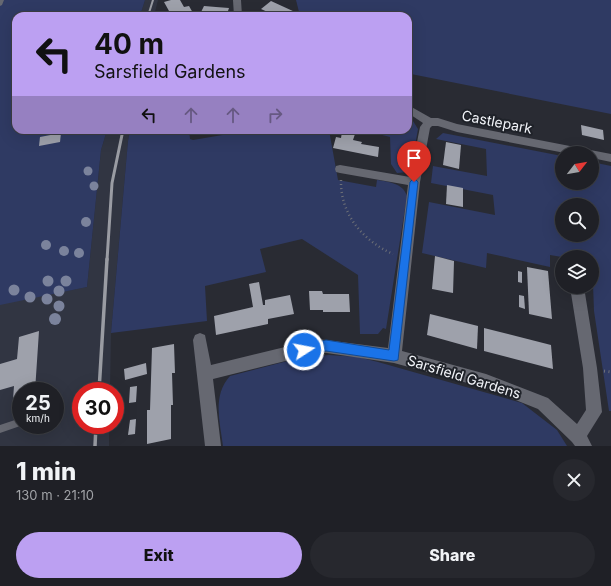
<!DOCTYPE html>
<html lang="en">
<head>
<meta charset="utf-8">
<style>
  :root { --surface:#1f2026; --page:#27282e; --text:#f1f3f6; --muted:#a1a3a7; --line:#3c3e43; --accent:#bca0f2 }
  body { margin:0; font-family:Inter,sans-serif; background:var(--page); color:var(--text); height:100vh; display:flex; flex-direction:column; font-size:15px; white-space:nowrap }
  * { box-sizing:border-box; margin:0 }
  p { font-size:13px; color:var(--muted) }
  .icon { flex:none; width:22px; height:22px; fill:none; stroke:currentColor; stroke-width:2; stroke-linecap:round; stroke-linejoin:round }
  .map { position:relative; height:446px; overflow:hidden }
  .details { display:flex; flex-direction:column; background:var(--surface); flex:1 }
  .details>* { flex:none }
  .banner { position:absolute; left:12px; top:12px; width:400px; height:122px; border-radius:12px; box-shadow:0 4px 16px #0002,0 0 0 1px var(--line); background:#bca0f2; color:#111; overflow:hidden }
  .needle { width:26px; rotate:59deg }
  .buttons { position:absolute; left:555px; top:146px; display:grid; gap:8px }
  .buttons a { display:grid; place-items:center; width:44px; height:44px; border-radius:50%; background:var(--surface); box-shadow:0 4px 16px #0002,0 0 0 1px var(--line); font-size:20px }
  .speed { position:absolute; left:12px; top:382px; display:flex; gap:8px; font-size:20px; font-weight:700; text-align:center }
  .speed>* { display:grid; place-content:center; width:52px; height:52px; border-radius:50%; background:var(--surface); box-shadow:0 4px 16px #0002,0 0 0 1px var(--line); line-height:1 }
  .speed small { font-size:10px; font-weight:400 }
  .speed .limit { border:6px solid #d22; background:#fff; color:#111 }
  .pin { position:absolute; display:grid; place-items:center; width:34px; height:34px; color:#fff; margin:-41px -17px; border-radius:50% 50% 50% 0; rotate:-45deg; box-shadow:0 0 4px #0007 }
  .pin .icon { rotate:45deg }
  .me { position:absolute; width:44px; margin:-22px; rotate:79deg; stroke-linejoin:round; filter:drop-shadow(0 0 3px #0008) }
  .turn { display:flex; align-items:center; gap:14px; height:84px; padding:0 16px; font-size:18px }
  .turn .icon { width:52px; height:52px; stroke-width:2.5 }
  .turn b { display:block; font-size:28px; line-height:34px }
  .lanes { display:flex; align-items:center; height:38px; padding:0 16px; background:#0003; justify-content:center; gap:20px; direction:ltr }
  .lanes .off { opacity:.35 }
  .round { display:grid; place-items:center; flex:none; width:42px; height:42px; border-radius:21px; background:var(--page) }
  .summary { display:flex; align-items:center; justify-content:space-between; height:68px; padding:0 16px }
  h1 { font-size:24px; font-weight:800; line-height:30px }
  .button { display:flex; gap:8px; margin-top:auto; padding:8px 16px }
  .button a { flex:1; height:46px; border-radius:24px; background:var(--accent); color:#111; font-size:16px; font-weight:800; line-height:46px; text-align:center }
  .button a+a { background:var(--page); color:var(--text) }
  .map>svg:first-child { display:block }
</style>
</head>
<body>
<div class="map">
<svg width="611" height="446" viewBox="0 0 611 446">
  <rect width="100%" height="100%" fill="#292b33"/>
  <!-- built -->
  <g fill="#313542" fill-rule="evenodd">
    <polygon points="145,0 158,0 154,16 140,16"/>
    <path d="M 107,130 L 130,130 L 128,141 L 111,333 L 110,391 L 81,391 L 81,425 L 109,425 L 109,446 L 0,446 L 0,304 L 87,287 L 101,150 ZM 21,391 L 55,391 L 55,425 L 21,425 Z"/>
  </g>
  <!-- green -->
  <g fill="#2f3a63" fill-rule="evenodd">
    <polygon points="0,0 145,0 140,16 16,16 16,130 107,130 101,150 87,287 0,305"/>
    <polygon points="296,0 611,0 611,114 411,74 413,64 408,62 408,16 300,16"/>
    <polygon points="408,113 418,129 412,162 408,172 397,173 391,164 390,137 363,130 408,130"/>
    <path d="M 130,130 L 189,130 L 190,139 L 193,140 L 252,130 L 329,130 L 338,180 L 376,187 L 377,180 C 389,182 403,183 407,196 L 386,329 L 383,328 L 378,334 L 360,334 L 358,275 L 302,239 L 260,249 L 266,272 L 205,286 L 207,321 L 111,333 L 128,141 Z"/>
    <path d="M 443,133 L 562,156 L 562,183 L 592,183 L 592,162 L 611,166 L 611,411 L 609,411 L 594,311 L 592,257 L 562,257 L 550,255 L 550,267 L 487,253 L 486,268 L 422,253 L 429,202 L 495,215 L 493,195 L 431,183 L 433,166 L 487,176 L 486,149 L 436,139 ZM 562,205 L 592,205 L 592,235 L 562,235 Z"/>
    <path d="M 329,355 L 358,357 L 378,362 L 522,403 L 557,430 L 567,446 L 223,446 C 220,422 212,396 230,376 L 299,358 Z"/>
  </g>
  <!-- building -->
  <g fill="#9ea1ab">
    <polygon points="171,0 180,0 184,7 189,6 193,13 182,16 164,16 162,13 169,11 164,2"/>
    <polygon points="271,1 295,12 289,16 268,16 272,14 261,9"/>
    <polygon points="204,6 216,7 229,8 227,14 201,12"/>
    <polygon points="581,125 603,130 604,140 582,135"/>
    <polygon points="342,132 355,134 353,140 362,142 361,144 379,147 378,157 333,148 336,137 341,138"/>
    <polygon points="61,133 60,142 39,146 40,137"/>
    <polygon points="446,142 461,145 459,169 443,165"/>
    <polygon points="447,185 463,188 463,207 446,204"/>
    <polygon points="435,256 454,261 453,293 432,289"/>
    <polygon points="527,267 548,271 552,319 529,314"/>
    <polygon points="518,271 522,272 522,283 518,282"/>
    <polygon points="259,282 263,305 265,305 265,300 290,295 294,314 268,319 268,324 216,335 214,316 253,307 249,284"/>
    <polygon points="309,291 322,291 323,294 349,294 350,312 323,312 323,310 310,310"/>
    <polygon points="519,295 524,296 525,309 519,307"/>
    <polygon points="430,314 478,326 477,349 427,335"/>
    <polygon points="484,328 551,345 553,369 484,351"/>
    <polygon points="39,331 35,391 21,391 21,410 12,413 14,386 0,390 0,364 17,359 19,337"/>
    <polygon points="174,344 175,373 172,373 173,405 171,405 171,439 147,444 147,410 150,410 152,348"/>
    <polygon points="146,363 147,374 125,380 124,369"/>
    <polygon points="137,386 136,402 129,403 130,387"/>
    <polygon points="136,419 135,434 128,435 130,420"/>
  </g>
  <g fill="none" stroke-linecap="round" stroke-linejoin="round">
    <!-- path-far1 -->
    <path stroke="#6e7077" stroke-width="2.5" stroke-dasharray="1 3" stroke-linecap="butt" d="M 341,180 C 340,214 363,241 393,254"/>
    <!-- path -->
    <polyline stroke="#6e7077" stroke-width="3" stroke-dasharray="1 3.5" stroke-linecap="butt" points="604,371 611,372"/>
    <!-- lane -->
    <g fill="#666871" fill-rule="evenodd">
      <polygon points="0,0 4,0 2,5 0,6"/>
      <polygon points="21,418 21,425 23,425 0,433 0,425"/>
    </g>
    <!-- street -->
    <g fill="#666871" fill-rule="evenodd">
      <polygon points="233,0 241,0 242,16 234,16"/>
      <polygon points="408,105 431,118 438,118 457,124 611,154 611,162 592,158 592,153 565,153 457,132 438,126 432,126 430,128 420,182 402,351 486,374 548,398 577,424 586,410 583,368 570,287 584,287 597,368 602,412 587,436 592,446 575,446 572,442 538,409 486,388 394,363 327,353 318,353 213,379 221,446 205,446 193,340 195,335 200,333 205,335 211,365 318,339 388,348 408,185 340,173 336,172 335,169 336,166 340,165 410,177 420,127 423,123 408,113"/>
    </g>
    <!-- rail-far2 -->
    <polyline stroke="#9a9ca3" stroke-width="2" points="148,16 153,0"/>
    <!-- rail-far1 -->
    <polyline stroke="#9a9ca3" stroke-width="3" points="107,260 112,183 123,130"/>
    <!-- rail -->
    <g stroke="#9a9ca3" stroke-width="3.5">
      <polyline points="99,391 107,259"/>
      <polyline points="95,446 96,425"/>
    </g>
  </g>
  <!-- trees -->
  <g fill="#7b839c">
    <circle cx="88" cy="171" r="4.5"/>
    <circle cx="94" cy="186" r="4.5"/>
    <circle cx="86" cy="222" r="5"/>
    <circle cx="46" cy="245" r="5"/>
    <circle cx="64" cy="251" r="5"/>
    <circle cx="79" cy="253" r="5"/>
    <circle cx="48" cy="281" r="5.5"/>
    <circle cx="66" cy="281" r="5.5"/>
    <circle cx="14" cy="290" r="5.5"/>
    <circle cx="59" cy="291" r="5.5"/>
    <circle cx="30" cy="297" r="5.5"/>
    <circle cx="47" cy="299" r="5.5"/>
    <circle cx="59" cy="306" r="5.5"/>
    <circle cx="55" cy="319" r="6"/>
  </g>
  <!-- route -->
  <polygon fill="#1a73e8" stroke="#114b97" points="414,178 418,182 398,360 394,361 326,351 304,355 300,354 299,350 300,346 326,340 389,350 410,182"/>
  <g text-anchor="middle" stroke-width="4" stroke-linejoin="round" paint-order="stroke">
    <!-- street labels -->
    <g font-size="14" fill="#f1f3f8" stroke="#1f2229">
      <text transform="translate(497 122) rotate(11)" y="5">Castlepark</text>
      <text transform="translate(464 377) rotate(17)" y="5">Sarsfield Gardens</text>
    </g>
  </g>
</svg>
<div class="buttons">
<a><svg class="needle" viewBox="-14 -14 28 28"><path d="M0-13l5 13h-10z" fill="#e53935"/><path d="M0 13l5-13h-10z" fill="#a1a3a7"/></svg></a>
<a><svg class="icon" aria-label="search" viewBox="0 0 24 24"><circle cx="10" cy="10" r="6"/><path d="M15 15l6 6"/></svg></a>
<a><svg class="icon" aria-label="layers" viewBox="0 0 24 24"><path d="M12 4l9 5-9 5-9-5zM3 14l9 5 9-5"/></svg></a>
</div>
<div class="speed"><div>25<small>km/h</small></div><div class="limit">30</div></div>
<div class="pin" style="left:414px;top:182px;background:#d93025"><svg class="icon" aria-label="arrive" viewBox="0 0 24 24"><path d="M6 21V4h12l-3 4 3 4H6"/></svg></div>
<svg class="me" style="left:304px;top:350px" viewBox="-20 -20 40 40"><circle r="17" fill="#1a73e8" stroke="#fff" stroke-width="3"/><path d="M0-11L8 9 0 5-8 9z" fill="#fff"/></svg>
<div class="banner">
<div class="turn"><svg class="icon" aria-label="left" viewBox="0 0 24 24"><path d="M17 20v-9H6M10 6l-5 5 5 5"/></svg><div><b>40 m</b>Sarsfield Gardens</div></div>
<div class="lanes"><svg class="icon" aria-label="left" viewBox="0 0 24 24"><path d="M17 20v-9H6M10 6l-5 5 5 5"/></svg><svg class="icon off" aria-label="ahead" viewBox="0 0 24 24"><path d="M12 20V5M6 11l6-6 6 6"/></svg><svg class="icon off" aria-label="ahead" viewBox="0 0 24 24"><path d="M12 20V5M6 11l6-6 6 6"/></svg><svg class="icon off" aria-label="right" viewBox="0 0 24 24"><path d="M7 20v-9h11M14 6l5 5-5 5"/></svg></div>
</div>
</div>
<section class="details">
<div class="summary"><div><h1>1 min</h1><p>130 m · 21:10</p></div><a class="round"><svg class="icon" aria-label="close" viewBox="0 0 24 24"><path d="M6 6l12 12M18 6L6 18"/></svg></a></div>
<div class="button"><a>Exit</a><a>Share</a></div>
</section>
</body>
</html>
